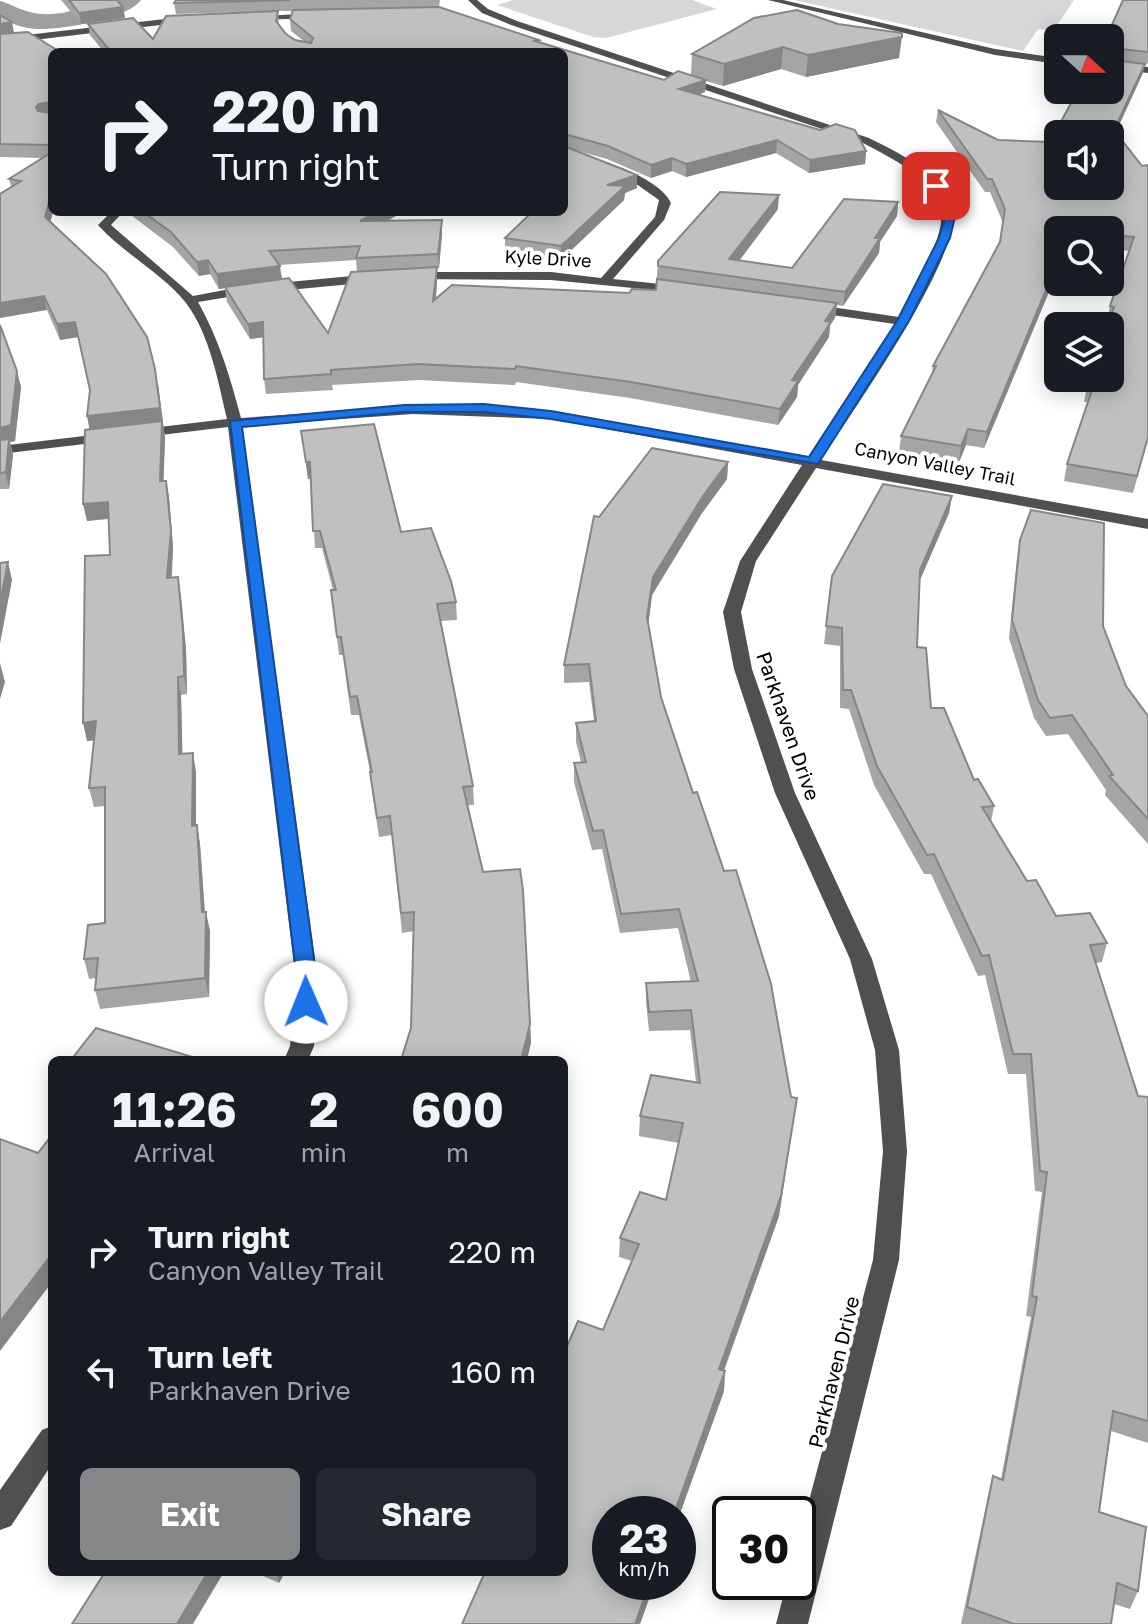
<!DOCTYPE html>
<html lang="en">
<head>
<meta charset="utf-8">
<style>
  :root { --surface:#171b24; --page:#242831; --text:#f1f3f6; --muted:#9ea1a6; --accent:#858687 }
  body { margin:0; font-family:"Golos Text",sans-serif; background:var(--page); color:var(--text); height:100vh; display:flex; flex-direction:column; font-size:30px; white-space:nowrap }
  * { box-sizing:border-box; margin:0 }
  p { font-size:26px; color:var(--muted) }
  .icon { flex:none; width:44px; height:44px; fill:none; stroke:currentColor; stroke-width:2; stroke-linecap:round; stroke-linejoin:round }
  .map { position:relative; flex:1; overflow:hidden }
  .side { position:absolute; left:48px; top:1056px; width:520px; height:520px; display:flex; flex-direction:column; background:var(--surface); border-radius:12px; box-shadow:0 4px 20px #0003 }
  .side>* { flex:none }
  .top-card { position:absolute; left:48px; top:48px; width:520px; height:168px; border-radius:12px; box-shadow:0 4px 20px #0003; background:#171b24; color:var(--text); overflow:hidden }
  .needle { width:52px; rotate:111deg }
  .tools { position:absolute; left:1044px; top:24px; display:grid; gap:16px }
  .tools a { display:grid; place-items:center; width:80px; height:80px; border-radius:12px; background:var(--surface); box-shadow:0 4px 20px #0003; font-size:40px }
  .speed { position:absolute; left:592px; top:1496px; display:flex; gap:16px; font-size:40px; font-weight:700; text-align:center }
  .speed>* { display:grid; place-content:center; width:104px; height:104px; border-radius:50%; background:var(--surface); box-shadow:0 4px 20px #0003; line-height:1 }
  .speed small { font-size:20px; font-weight:400 }
  .speed .limit { border:4px solid #111; border-radius:12px; background:#fff; color:#111 }
  .pin { position:absolute; display:grid; place-items:center; width:68px; height:68px; color:#fff; margin:-34px; border-radius:16px; box-shadow:0 4px 12px #0006 }
  .me { position:absolute; width:88px; margin:-44px; rotate:359deg; stroke-linejoin:round; filter:drop-shadow(0 0 6px #0008) }
  .turn { display:flex; align-items:center; gap:28px; height:168px; padding:0 32px; font-size:36px }
  .turn .icon { width:104px; height:104px; stroke-width:2.5 }
  .turn b { display:block; font-size:56px; line-height:68px }
  .eta { display:flex; justify-content:space-evenly; align-items:center; height:136px; text-align:center }
  .eta b { font-size:48px; font-weight:700; line-height:56px }
  .button { display:flex; gap:16px; margin-top:auto; padding:16px 32px }
  .button a { flex:1; height:92px; border-radius:12px; background:var(--accent); color:#fff; font-size:32px; font-weight:700; line-height:92px; text-align:center }
  .button a+a { background:var(--page); color:var(--text) }
  ul { padding:0; list-style:none }
  li { display:flex; align-items:center; gap:24px; height:120px; padding:0 32px }
  li div { flex:1 }
  li b { display:block; font-size:30px }
  li em { font-style:normal }
  .map>svg:first-child { display:block }
</style>
</head>
<body>
<div class="map">
<svg width="1148" height="1624" viewBox="0 0 1148 1624">
  <rect width="100%" height="100%" fill="#fff"/>
  <!-- green -->
  <g fill="#d7d7d7">
    <polygon points="513,0 692,0 717,9 606,38 593,37 497,5"/>
    <polygon points="794,0 1074,0 1054,30 1038,29 1023,51"/>
  </g>
  <g fill="none" stroke-linecap="round" stroke-linejoin="round">
    <!-- river -->
    <path fill="#9e9e9e" fill-rule="evenodd" d="M 106,0 L 141,0 C 128,19 60,30 37,29 C 23,28 12,24 0,18 L 0,1 C 11,4 20,10 30,12 C 54,19 84,8 106,0 Z"/>
    <!-- minor -->
    <g fill="#505050" fill-rule="evenodd">
      <path d="M 468,0 L 477,0 L 488,9 L 517,21 L 869,138 C 894,150 946,176 953,206 C 965,254 850,414 821,460 L 1148,519 L 1148,529 L 816,468 L 756,561 L 741,612 L 752,669 L 795,793 L 872,959 L 899,1050 L 907,1151 L 899,1260 L 808,1624 L 776,1624 L 787,1582 L 798,1582 L 798,1542 L 873,1260 L 883,1151 L 875,1050 L 850,959 L 775,793 L 734,669 L 723,612 L 740,561 L 802,465 L 551,419 L 413,414 L 242,426 L 318,981 L 314,1046 L 308,1060 L 284,1060 L 290,1046 L 296,981 L 228,427 L 0,454 L 0,446 L 227,419 C 218,381 210,335 186,303 C 163,274 123,253 98,225 L 111,212 L 123,212 L 111,225 L 193,296 L 246,286 L 373,274 L 379,278 L 373,282 L 246,294 L 198,302 C 219,339 230,377 241,418 L 413,406 L 551,411 L 808,457 L 895,324 L 811,312 L 805,308 L 811,304 L 899,317 C 948,220 975,199 861,142 L 511,25 L 482,13 Z"/>
      <polygon points="768,0 783,0 995,49 1058,58 1058,64 995,55"/>
      <polygon points="319,13 322,18 251,20 247,17"/>
      <polygon points="191,16 194,21 0,44 0,38"/>
      <polygon points="1110,63 1148,67 1148,73 1110,69"/>
      <path d="M 564,149 C 593,157 658,175 671,203 L 664,220 L 613,279 L 680,286 L 686,290 L 684,293 L 551,280 L 409,279 L 409,273 L 413,272 L 551,272 L 601,278 L 655,217 L 659,200 L 632,181 L 564,156 Z"/>
      <polygon points="52,1426 52,1464 11,1526 0,1530 0,1490 42,1430"/>
    </g>
  </g>
  <!-- wall -->
  <g fill="#a5a5a5" fill-rule="evenodd">
    <polygon points="61,0 117,0 123,7 125,18 81,24"/>
    <path d="M 176,0 L 440,0 L 439,7 L 539,42 L 664,80 L 691,75 L 692,54 L 754,18 L 899,58 L 806,77 L 781,69 L 723,86 L 706,81 L 705,92 L 699,95 L 866,151 L 865,164 L 809,173 L 776,153 L 686,177 L 672,171 L 651,178 L 607,159 L 571,149 L 637,188 L 625,193 L 624,200 L 561,260 L 505,252 L 505,238 L 564,212 L 564,52 L 104,52 L 90,35 L 88,24 L 153,39 L 273,11 L 176,14 L 174,3 ZM 278,11 L 293,11 L 290,19 L 291,31 L 305,42 L 295,40 L 286,34 L 279,25 Z"/>
    <polygon points="1148,0 1148,62 1147,64 1145,64 1142,75 1116,132 1142,166 1148,439 1133,493 1064,481 1067,464 1088,402 1084,402 1087,386 1109,322 1107,321 1110,306 1130,251 1110,249 1110,230 1058,230 1058,278 1054,288 1051,287 984,448 966,445 959,462 899,452 901,436 931,377 933,366 1000,242 1003,223 990,192 985,192 936,122 938,110 998,140 1050,142 1110,38"/>
    <polygon points="0,15 14,33 52,52 53,212 50,222 158,384 165,438 163,481 166,481 169,497 173,548 172,577 181,594 186,649 187,694 181,695 182,754 196,772 196,825 197,825 200,844 205,912 210,931 209,997 100,1009 95,990 96,978 89,979 84,959 105,923 105,806 94,807 89,788 94,740 87,741 110,555 109,519 87,521 90,392 78,337 60,340 47,310 9,179 44,158 0,157"/>
    <path d="M 898,202 L 897,216 L 880,242 L 879,253 L 843,306 L 837,305 L 835,318 L 830,325 L 829,337 L 798,385 L 797,397 L 778,425 L 630,398 L 516,382 L 515,385 L 419,380 L 332,385 L 333,390 L 266,394 L 264,379 L 263,337 L 250,339 L 227,302 L 225,288 L 219,289 L 210,274 L 199,276 L 173,247 L 127,212 L 403,212 L 387,221 L 442,220 L 442,234 L 439,268 L 437,268 L 437,282 L 436,299 L 629,293 L 656,290 L 658,261 L 778,209 L 739,261 L 792,268 ZM 356,260 L 357,272 L 328,333 L 282,279 L 279,265 Z"/>
    <polygon points="0,325 21,387 15,441 10,442 13,455 9,489 0,489"/>
    <polygon points="301,431 401,532 456,602 457,620 441,621 473,786 474,805 468,805 483,872 530,1024 531,1043 411,1028 414,931 402,933 392,835 379,837 372,791 370,772 359,715 351,715 343,655 339,655 331,590 333,590 322,548 315,548 311,478 308,479"/>
    <polygon points="652,448 728,462 727,479 702,513 652,595 648,623 661,697 693,793 697,792 724,871 736,870 771,984 791,1097 797,1098 779,1216 724,1371 725,1371 724,1391 678,1519 678,1514 610,1514 610,1582 655,1582 640,1624 462,1624 485,1572 564,1572 564,1353 578,1321 603,1330 632,1261 619,1257 620,1238 640,1192 666,1200 679,1143 639,1136 640,1116 651,1075 696,1082 690,1030 649,1031 646,1002 646,983 691,982 678,928 620,933 602,849 592,850 574,782 574,763 581,762 576,742 576,723 594,721 589,682 564,683 564,665 594,516 599,517"/>
    <polygon points="952,496 949,513 919,582 917,647 931,708 974,780 994,806 991,822 1027,881 1056,916 1107,943 1102,962 1096,963 1138,1096 1148,1097 1148,1443 1111,1431 1099,1512 1138,1591 1130,1609 1114,1604 1111,1624 961,1624 988,1496 993,1476 1001,1479 1031,1317 1026,1316 1042,1192 1035,1191 1026,1074 1008,1074 985,975 978,976 931,874 924,874 874,785 849,709 840,708 840,646 824,644 832,576"/>
    <polygon points="1020,540 1103,626 1126,686 1148,716 1148,844 1105,795 1106,790 1068,734 1046,736 1034,718 1009,638 1017,558"/>
    <polygon points="254,1572 285,1572 279,1583"/>
  </g>
  <!-- shaded-wall -->
  <g fill="#868686">
    <polygon points="123,7 125,18 81,24 79,13"/>
    <polygon points="12,22 14,33 0,36 0,24"/>
    <polygon points="902,37 899,58 806,77 808,55"/>
    <polygon points="783,47 781,69 723,86 724,64"/>
    <polygon points="1145,64 1142,75 1111,142 1114,130"/>
    <polygon points="706,80 705,92 679,101 679,89"/>
    <polygon points="52,102 52,115 41,116 36,107 39,104"/>
    <polygon points="777,140 776,153 686,177 686,164"/>
    <polygon points="866,151 865,164 809,173 810,160"/>
    <polygon points="672,158 672,171 651,178 651,165"/>
    <polygon points="637,175 637,188 625,193 624,200 561,260 561,246 607,185"/>
    <polygon points="52,192 53,212 48,231 45,217"/>
    <polygon points="779,195 778,209 729,274 729,259"/>
    <polygon points="898,202 897,216 880,242 879,253 843,306 845,292 875,238"/>
    <polygon points="377,212 403,212 361,235 360,221"/>
    <polygon points="442,220 442,234 439,268 438,254"/>
    <polygon points="208,260 210,274 199,276 197,262"/>
    <polygon points="280,266 282,280 219,289 217,274"/>
    <polygon points="437,267 437,282 434,316 433,301"/>
    <polygon points="1058,270 1058,278 1054,288 1056,273"/>
    <polygon points="1053,273 1051,287 984,448 987,432"/>
    <polygon points="44,296 47,310 0,318 0,303"/>
    <polygon points="837,303 835,318 830,325 829,337 798,385 797,397 778,425 780,409 792,380 825,321"/>
    <polygon points="75,322 78,337 60,340 57,324"/>
    <polygon points="263,322 265,337 250,339 248,324"/>
    <polygon points="17,371 21,387 15,441 10,442 13,455 9,489 0,445 0,428"/>
    <polygon points="158,384 165,438 163,498 90,432 87,416"/>
    <polygon points="968,429 966,445 959,462 961,446"/>
    <polygon points="306,462 310,462 312,478 308,479"/>
    <polygon points="728,462 727,479 702,513 652,595 647,635 647,617 653,577 703,496"/>
    <polygon points="166,481 169,497 173,548 170,595 167,578"/>
    <polygon points="952,496 949,513 917,587 920,570"/>
    <polygon points="108,502 111,518 87,521 83,504"/>
    <polygon points="8,562 12,580 0,644 0,603"/>
    <polygon points="178,577 186,649 187,694 184,676"/>
    <polygon points="0,663 5,682 0,699"/>
    <polygon points="178,677 181,695 183,773 179,754"/>
    <polygon points="96,721 100,740 87,741 83,723"/>
    <polygon points="193,753 196,772 196,845 192,826"/>
    <polygon points="197,825 200,844 206,932 206,912 210,931 209,997 205,978"/>
    <polygon points="530,1024 531,1043 527,1060 521,1060"/>
    <polygon points="797,1098 779,1216 717,1389 719,1369"/>
    <polygon points="52,1254 52,1282 0,1351 0,1322"/>
    <polygon points="725,1371 724,1391 678,1519 678,1514 674,1514"/>
    <polygon points="208,1572 224,1572 193,1624 177,1624"/>
    <polygon points="277,1572 285,1572 279,1583"/>
    <polygon points="650,1582 655,1582 640,1624 635,1624"/>
  </g>
  <!-- building -->
  <g fill="#c0c0c0" stroke="#868686" stroke-width="2" fill-rule="evenodd">
    <polygon points="69,0 117,0 123,7 79,13"/>
    <polygon points="176,0 290,0 174,3"/>
    <polygon points="1123,0 1148,0 1148,52 1112,48 1110,51 1110,38 1106,38"/>
    <polygon points="439,7 539,40 535,41 664,80 678,71 706,80 679,89 820,130 836,124 855,130 866,151 810,160 777,140 686,164 672,158 651,165 608,146 564,134 564,52 111,52 88,24 133,18 153,39 166,16 278,11 276,21 286,34 295,40 311,43 313,38 290,19 293,10"/>
    <polygon points="797,10 838,24 902,33 902,37 808,55 783,47 724,64 692,54 754,18"/>
    <polygon points="0,15 12,22 0,24"/>
    <path d="M 28,32 L 60,52 L 52,52 L 52,145 L 0,144 L 0,34 ZM 52,102 L 52,113 L 38,111 L 36,107 L 39,104 Z"/>
    <path d="M 1110,54 L 1112,60 L 1145,64 L 1114,130 L 1142,166 L 1148,165 L 1148,437 L 1137,476 L 1067,464 L 1093,387 L 1087,386 L 1090,378 L 1110,378 L 1110,326 L 1107,326 L 1114,307 L 1110,306 L 1134,237 L 1110,235 L 1110,230 L 1058,230 L 1058,270 L 1056,273 L 1053,273 L 987,432 L 968,429 L 961,446 L 901,436 L 936,366 L 933,366 L 1000,242 L 1005,209 L 992,179 L 987,179 L 938,110 L 998,140 L 1050,142 L 1078,90 L 1110,90 ZM 1058,134 L 1110,134 L 1110,186 L 1058,186 Z"/>
    <polygon points="564,146 637,175 607,185 625,186 561,246 505,238 532,212 564,212"/>
    <polygon points="52,152 52,192 45,217 106,274 147,337 155,369 160,408 87,416 90,390 75,322 57,324 44,296 0,303 0,194 21,181 9,179"/>
    <polygon points="720,192 779,195 729,259 792,268 844,199 898,202 875,238 880,238 845,292 658,266 658,261"/>
    <polygon points="143,212 377,212 360,221 442,220 438,254 356,258 360,246 269,251 280,266 217,274 208,260 197,262 171,232"/>
    <polygon points="437,267 433,301 452,285 629,293 632,289 656,290 657,279 837,303 825,321 831,322 792,380 798,381 780,409 631,382 516,366 515,369 418,364 331,370 331,374 264,379 263,322 248,324 225,287 289,278 328,333 351,272"/>
    <polygon points="0,325 17,371 11,425 0,428"/>
    <polygon points="162,421 160,481 166,481 171,531 167,578 178,577 183,631 184,676 178,677 179,754 193,753 192,826 197,825 202,912 206,912 205,978 95,990 98,958 84,959 88,925 105,923 105,787 89,788 96,721 83,723 85,556 110,555 108,502 83,504 85,430"/>
    <polygon points="374,424 401,532 431,528 451,581 456,602 437,604 473,786 463,787 483,872 520,869 523,890 530,1024 521,1060 401,1060 411,1028 414,912 401,913 390,816 377,818 370,772 372,772 357,696 350,697 341,637 337,637 331,590 336,590 320,531 313,531 310,462 306,462 301,431"/>
    <polygon points="9,439 6,472 0,473 0,440"/>
    <polygon points="652,448 728,462 703,496 653,577 647,617 661,697 693,793 697,792 724,871 736,870 771,984 791,1097 797,1098 781,1196 719,1369 725,1371 674,1514 610,1514 610,1582 650,1582 635,1624 462,1624 485,1572 564,1572 564,1353 578,1321 603,1330 639,1244 620,1238 640,1192 666,1200 683,1123 640,1116 651,1075 700,1083 691,1010 649,1012 646,983 698,981 679,909 621,914 603,830 593,831 574,763 586,762 576,723 596,721 589,664 564,665 594,516 599,517"/>
    <polygon points="883,484 952,496 920,570 917,647 926,648 931,708 944,708 974,780 978,779 994,806 982,807 1027,881 1036,880 1056,916 1090,913 1107,943 1090,945 1138,1096 1148,1097 1148,1421 1113,1411 1099,1512 1146,1527 1138,1591 1117,1583 1111,1624 1014,1624 967,1607 993,1476 1003,1480 1037,1297 1032,1296 1047,1172 1040,1171 1031,1054 1013,1054 989,955 982,956 934,854 927,855 877,766 851,690 843,690 842,628 826,626 832,576"/>
    <polygon points="1031,510 1104,523 1103,626 1126,686 1148,716 1148,819 1109,776 1113,775 1072,715 1050,718 1038,700 1012,620 1020,540"/>
    <polygon points="8,562 0,603 0,563"/>
    <polygon points="96,1028 196,1058 195,1060 71,1060"/>
    <polygon points="52,1135 52,1254 0,1322 0,1139 38,1153"/>
    <polygon points="105,1572 208,1572 177,1624 72,1624"/>
  </g>
  <!-- route -->
  <polygon fill="#1a73e8" stroke="#114b97" stroke-width="2" points="932,184 939,184 952,203 954,221 950,238 909,321 818,464 551,419 484,412 404,412 242,427 317,981 313,1008 298,1008 295,1002 297,981 230,421 404,405 484,404 551,411 809,457 897,321 939,238 944,221 942,203"/>
  <g text-anchor="middle" stroke-width="8" stroke-linejoin="round" paint-order="stroke">
    <!-- far-street labels -->
    <g font-size="18" fill="#000" stroke="#fff">
      <text transform="translate(548 259) rotate(3)" y="6">Kyle Drive</text>
      <text transform="translate(935 464) rotate(11)" y="6">Canyon Valley Trail</text>
    </g>
    <!-- street labels -->
    <g font-size="20" fill="#000" stroke="#fff">
      <text transform="translate(788 726) rotate(71)" y="7">Parkhaven Drive</text>
      <text transform="translate(834 1372) rotate(-76)" y="7">Parkhaven Drive</text>
    </g>
  </g>
</svg>
<div class="tools">
<a><svg class="needle" viewBox="-14 -14 28 28"><path d="M0-13l5 13h-10z" fill="#e53935"/><path d="M0 13l5-13h-10z" fill="#9ea1a6"/></svg></a>
<a><svg class="icon" aria-label="sound" viewBox="0 0 24 24"><path d="M4 9h4l5-4v14l-5-4H4zM17 9q2 3 0 6"/></svg></a>
<a><svg class="icon" aria-label="search" viewBox="0 0 24 24"><circle cx="10" cy="10" r="6"/><path d="M15 15l6 6"/></svg></a>
<a><svg class="icon" aria-label="layers" viewBox="0 0 24 24"><path d="M12 4l9 5-9 5-9-5zM3 14l9 5 9-5"/></svg></a>
</div>
<div class="speed"><div>23<small>km/h</small></div><div class="limit">30</div></div>
<div class="pin" style="left:936px;top:186px;background:#d93025"><svg class="icon" aria-label="arrive" viewBox="0 0 24 24"><path d="M6 21V4h12l-3 4 3 4H6"/></svg></div>
<svg class="me" style="left:306px;top:1002px" viewBox="-20 -20 40 40"><circle r="19" fill="#fff"/><path d="M0-13L10 11 0 6-10 11z" fill="#1a73e8"/></svg>
<div class="top-card">
<div class="turn"><svg class="icon" aria-label="right" viewBox="0 0 24 24"><path d="M7 20v-9h11M14 6l5 5-5 5"/></svg><div><b>220 m</b>Turn right</div></div>
</div>
<section class="side">
<div class="eta">
<div><b>11:26</b><p>Arrival</p></div>
<div><b>2</b><p>min</p></div>
<div><b>600</b><p>m</p></div>
</div>
<ul>
<li><svg class="icon" aria-label="right" viewBox="0 0 24 24"><path d="M7 20v-9h11M14 6l5 5-5 5"/></svg><div><b>Turn right</b><p>Canyon Valley Trail</p></div><em>220 m</em></li>
<li><svg class="icon" aria-label="left" viewBox="0 0 24 24"><path d="M17 20v-9H6M10 6l-5 5 5 5"/></svg><div><b>Turn left</b><p>Parkhaven Drive</p></div><em>160 m</em></li>
</ul>
<div class="button"><a>Exit</a><a>Share</a></div>
</section>
</div>
</body>
</html>
